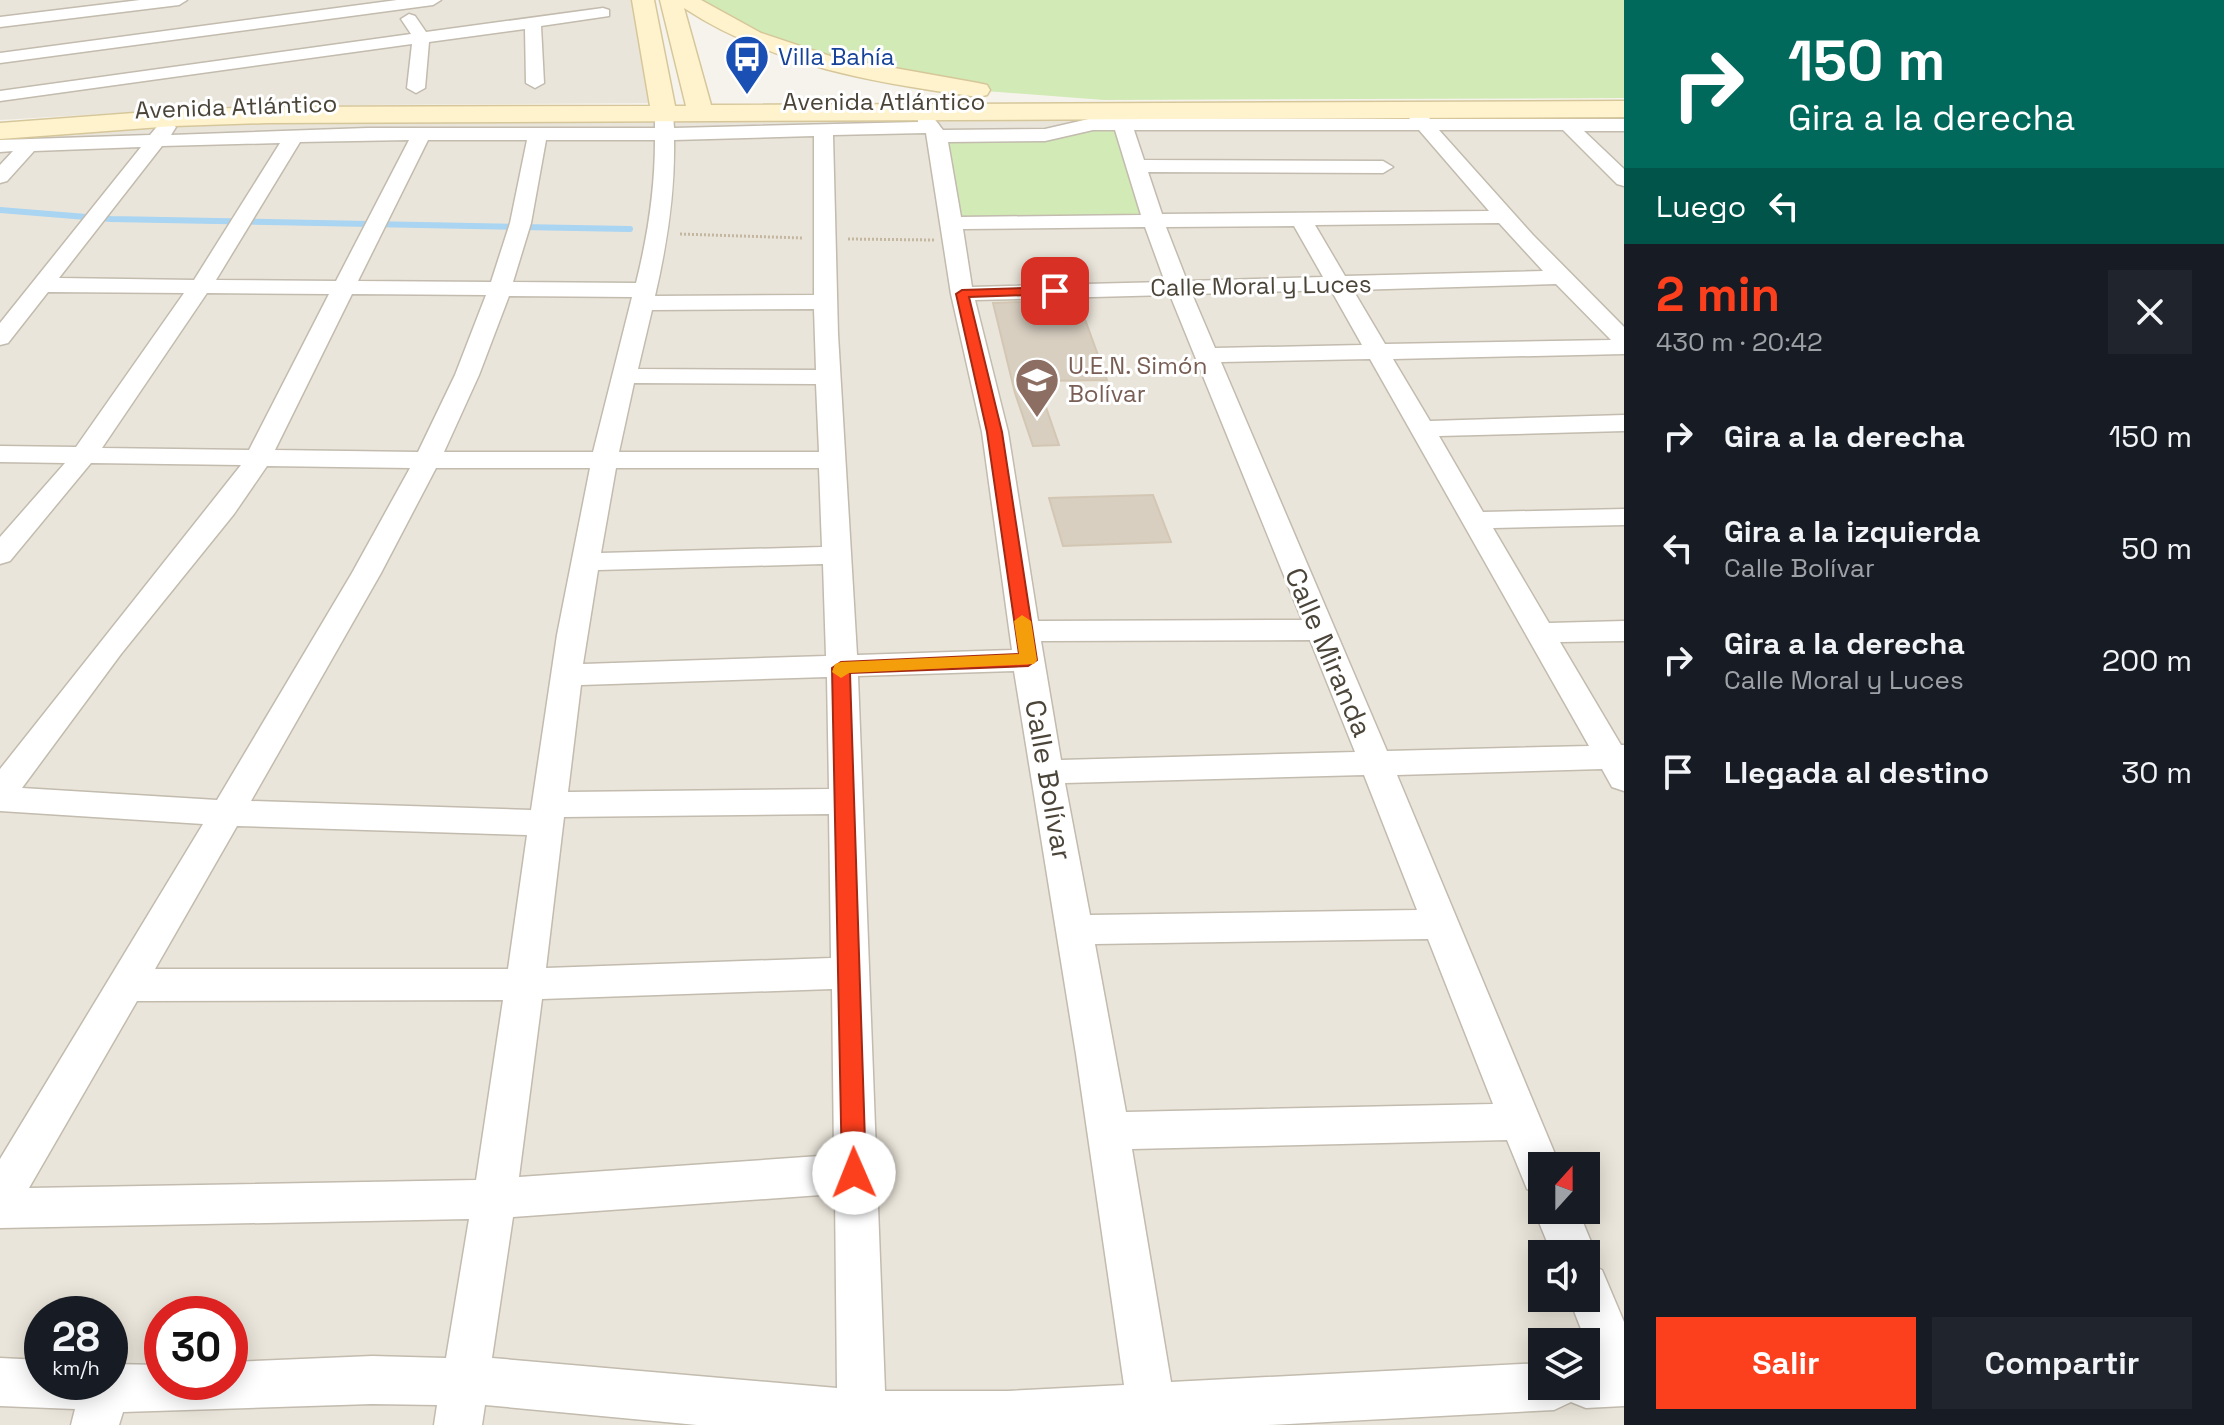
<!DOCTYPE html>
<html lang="es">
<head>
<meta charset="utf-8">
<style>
  :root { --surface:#171b24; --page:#20242c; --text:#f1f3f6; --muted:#9ea1a6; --accent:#fc3f1d }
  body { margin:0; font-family:"Space Grotesk",sans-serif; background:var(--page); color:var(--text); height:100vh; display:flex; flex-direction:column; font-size:30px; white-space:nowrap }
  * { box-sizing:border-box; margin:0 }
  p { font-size:26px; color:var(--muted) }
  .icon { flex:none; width:44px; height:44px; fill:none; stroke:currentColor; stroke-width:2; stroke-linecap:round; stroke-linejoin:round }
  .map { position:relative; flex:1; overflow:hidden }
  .sheet { display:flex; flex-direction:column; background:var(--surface); width:600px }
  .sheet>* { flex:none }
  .hud { background:#00695c; color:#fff; overflow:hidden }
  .needle { width:52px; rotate:21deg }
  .controls { position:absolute; left:1528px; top:1152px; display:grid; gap:16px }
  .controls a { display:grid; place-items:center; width:72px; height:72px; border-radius:0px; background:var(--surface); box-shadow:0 4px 20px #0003; font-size:40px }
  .speed { position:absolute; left:24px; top:1296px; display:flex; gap:16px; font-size:40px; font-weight:700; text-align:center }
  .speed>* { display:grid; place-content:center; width:104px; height:104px; border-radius:50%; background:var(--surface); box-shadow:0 4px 20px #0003; line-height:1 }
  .speed small { font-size:20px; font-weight:400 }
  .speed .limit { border:12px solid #d22; background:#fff; color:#111 }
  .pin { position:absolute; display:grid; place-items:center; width:68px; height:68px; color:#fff; margin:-34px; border-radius:16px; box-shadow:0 4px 12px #0006 }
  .me { position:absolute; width:88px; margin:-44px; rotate:359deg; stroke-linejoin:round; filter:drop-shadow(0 0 6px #0008) }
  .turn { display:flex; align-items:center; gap:28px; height:168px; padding:0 32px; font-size:36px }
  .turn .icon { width:104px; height:104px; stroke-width:2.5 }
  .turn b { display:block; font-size:56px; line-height:68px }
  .then { display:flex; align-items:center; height:76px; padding:0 32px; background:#0003; gap:16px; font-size:30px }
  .round { display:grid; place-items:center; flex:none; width:84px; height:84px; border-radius:0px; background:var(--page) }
  .overview { display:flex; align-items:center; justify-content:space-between; height:136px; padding:0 32px }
  h1 { font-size:48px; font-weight:800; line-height:60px; color:var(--accent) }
  .cta { display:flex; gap:16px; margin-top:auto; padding:16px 32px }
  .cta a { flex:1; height:92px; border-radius:0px; background:var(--accent); color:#fff; font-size:32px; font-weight:800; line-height:92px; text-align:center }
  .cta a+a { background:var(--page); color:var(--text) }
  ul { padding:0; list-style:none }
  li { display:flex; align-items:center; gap:24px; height:112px; padding:0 32px }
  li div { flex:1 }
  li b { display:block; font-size:30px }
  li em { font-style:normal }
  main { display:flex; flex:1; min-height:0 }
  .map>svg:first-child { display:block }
</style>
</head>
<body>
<main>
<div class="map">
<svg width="1624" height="1425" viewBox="0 0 1624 1425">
  <rect width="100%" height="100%" fill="#f6f3ec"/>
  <!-- residential -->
  <g fill="#eae5da" fill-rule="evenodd">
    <polygon points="0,0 643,0 663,103 236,106 0,120"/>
    <path d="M 1624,109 L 1624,1425 L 0,1425 L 0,131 L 79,124 ZM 1542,1166 L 1586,1166 L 1586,1210 L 1542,1210 ZM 1542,1254 L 1586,1254 L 1586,1298 L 1542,1298 ZM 42,1314 L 110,1314 L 110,1382 L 42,1382 ZM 162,1314 L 230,1314 L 230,1382 L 162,1382 ZM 1542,1342 L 1586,1342 L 1586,1386 L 1542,1386 Z"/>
  </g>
  <!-- green -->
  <g fill="#d2eab5">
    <polygon points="686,0 1624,0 1624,98 1104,100 985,91 802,54"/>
    <polygon points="1123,126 1153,222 953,223 938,136"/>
  </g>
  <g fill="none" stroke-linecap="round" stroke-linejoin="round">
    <!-- stream -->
    <polyline stroke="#a9d4f2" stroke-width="6" points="0,210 111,219 630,229"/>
  </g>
  <!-- building -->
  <g fill="#d8cfc1" stroke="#d3c7b4" stroke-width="2">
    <polygon points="1078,300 1107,380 1037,381 1059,445 1033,446 1015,393 993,303"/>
    <polygon points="1153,495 1171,542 1063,546 1049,498"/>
  </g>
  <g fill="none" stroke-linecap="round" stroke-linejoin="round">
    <!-- street casing -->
    <g stroke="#c2bbae" stroke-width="3">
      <g id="street">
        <polygon points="140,0 187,0 179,5 0,27 0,17"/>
        <polygon points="397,0 441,0 433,5 0,63 0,53"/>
        <polygon points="603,8 609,10 609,16 541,26 544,83 535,88 526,83 525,29 429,42 425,88 416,93 407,88 412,44 0,101 0,91 411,34 401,19 409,14 415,16 426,32"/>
        <path d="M 664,109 L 673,115 L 674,128 L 918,122 L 918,115 C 932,112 936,121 943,130 L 1045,129 L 1093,118 L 1410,119 L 1407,115 L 1416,109 L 1423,111 L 1430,119 L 1624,119 L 1624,131 L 1584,131 L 1624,169 L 1624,186 L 1617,184 L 1563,130 L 1439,130 L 1533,235 L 1624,327 L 1624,354 L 1393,359 L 1430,421 L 1624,415 L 1624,431 L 1439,436 L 1483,512 L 1624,509 L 1624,525 L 1493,528 L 1549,623 L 1624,621 L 1624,641 L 1560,642 L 1621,745 L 1624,745 L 1624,791 L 1612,787 L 1602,769 L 1397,775 L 1560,1166 L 1542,1166 L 1542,1194 L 1527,1189 L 1507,1140 L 1132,1149 L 1171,1382 L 1542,1363 L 1542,1386 L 1586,1386 L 1586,1360 L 1593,1360 L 1569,1298 L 1586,1298 L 1586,1254 L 1552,1254 L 1534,1210 L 1542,1195 L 1542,1210 L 1578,1210 L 1596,1254 L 1591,1265 L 1602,1270 L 1624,1322 L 1624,1406 L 1586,1408 L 1571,1402 L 1554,1410 L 1268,1425 L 697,1425 L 485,1405 L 482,1425 L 434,1425 L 437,1405 L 372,1404 L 123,1412 L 119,1425 L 71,1425 L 75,1409 L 0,1406 L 0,1358 L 42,1360 L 42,1382 L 110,1382 L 110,1364 L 162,1365 L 162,1382 L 230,1382 L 230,1362 L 372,1356 L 446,1358 L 469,1219 L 0,1228 L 0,1159 L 203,824 L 0,811 L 0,769 L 241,465 L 91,463 L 10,561 L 0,564 L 0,537 L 65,463 L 0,462 L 0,446 L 76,447 L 184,293 L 48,292 L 8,343 L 0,345 L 0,323 L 141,147 L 34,151 L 7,181 L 0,183 L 0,165 L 13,151 L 0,152 L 0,140 L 150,135 L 160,123 L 167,121 L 176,127 L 171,135 L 367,128 L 655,128 L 655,115 ZM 1093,130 L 1115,130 L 1141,215 L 961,217 L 948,142 L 1045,141 ZM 1134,130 L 1419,130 L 1489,211 L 1162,214 L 1148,172 L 1383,173 L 1393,167 L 1383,161 L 1144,160 ZM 926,133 L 951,294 L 982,432 L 1012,650 L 857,655 L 838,334 L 833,135 ZM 814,136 L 814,295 L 655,296 C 667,244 675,194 674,140 ZM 409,140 L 336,281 L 216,280 L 300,142 ZM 428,140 L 527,140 L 510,223 L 491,282 L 358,281 ZM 546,140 L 655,140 C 655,189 648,235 636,283 L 513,282 L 531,223 ZM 280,143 L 194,280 L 59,278 L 162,146 ZM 1499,223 L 1543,271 L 1345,276 L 1315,225 ZM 1294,226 L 1323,277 L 1187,281 L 1166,227 ZM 1145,227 L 1165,282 L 972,287 L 963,229 ZM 1556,284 L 1611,340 L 1385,344 L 1353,290 ZM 1331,290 L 1362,345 L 1215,348 L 1192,294 ZM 207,293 L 329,294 L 249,450 L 102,448 ZM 352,294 L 486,295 L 455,375 L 418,452 L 275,450 ZM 1170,295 L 1302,620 L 1038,621 L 1008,432 L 975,300 ZM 509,296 L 632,297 L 593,452 L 444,452 L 479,375 ZM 814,309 L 816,370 L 638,369 L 652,310 ZM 1370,359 L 1589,746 L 1387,751 L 1221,362 ZM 634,383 L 816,384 L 819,452 L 619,452 ZM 267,466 L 410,468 L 352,573 L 217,800 L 22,788 L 121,654 L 234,514 ZM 436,468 L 590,468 L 557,635 L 531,810 L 251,801 L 381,573 ZM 616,468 L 819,468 L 822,547 L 601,553 ZM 823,564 L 826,656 L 583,664 L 598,570 ZM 1310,640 L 1355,752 L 1061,760 L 1041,641 ZM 1014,671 L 1076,1054 L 1124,1385 L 1007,1391 L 885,1391 L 858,676 ZM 827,677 L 829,789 L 568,792 L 581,685 ZM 1364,775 L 1417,910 L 1090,915 L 1065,783 ZM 829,814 L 831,958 L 546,968 L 564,817 ZM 237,826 L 527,835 L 508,969 L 155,969 ZM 1428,939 L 1493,1104 L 1126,1112 L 1095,944 ZM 832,989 L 834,1155 L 519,1177 L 542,999 ZM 503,1000 L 476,1180 L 29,1188 L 137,1001 ZM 835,1194 L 837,1388 L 492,1358 L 513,1217 Z"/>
      </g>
    </g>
    <!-- secondary casing -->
    <g stroke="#d6c79b" stroke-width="3">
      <path id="secondary" d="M 632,0 L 654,0 L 675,106 L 686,106 L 660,0 L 701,0 L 761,33 L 833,57 L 978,83 L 987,85 L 990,90 L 987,95 L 978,97 C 875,83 773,66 684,8 L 711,105 L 1624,101 L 1624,117 L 267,123 L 174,126 L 0,139 L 0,123 L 174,110 L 267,107 L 650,106 Z"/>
    </g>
    <!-- path -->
    <g stroke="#c4b79f" stroke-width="3" stroke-dasharray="2 2" stroke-linecap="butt">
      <polyline points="680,234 802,238"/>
      <polyline points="848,239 934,240"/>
    </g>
    <!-- street -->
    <use href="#street" fill="#fff" fill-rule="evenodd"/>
    <!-- secondary -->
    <use href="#secondary" fill="#fff3cd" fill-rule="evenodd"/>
  </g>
  <!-- route -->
  <polygon fill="#fc3f1d" stroke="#a42913" stroke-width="2" points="1055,287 1059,288 1059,294 969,297 1002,432 1037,660 1028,666 850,673 866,1173 863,1181 854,1184 846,1181 842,1173 832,668 841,662 1019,654 987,432 956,294 962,290"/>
  <!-- slow -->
  <polygon fill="#f59e0b" points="1022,615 1031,621 1037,660 1034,664 849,673 841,678 832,672 835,664 841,662 1019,654 1014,621"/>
  <!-- icons -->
  <defs>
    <g id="bus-pin" transform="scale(2.3)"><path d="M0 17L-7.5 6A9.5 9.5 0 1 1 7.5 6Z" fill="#1a4fb4" stroke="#fff"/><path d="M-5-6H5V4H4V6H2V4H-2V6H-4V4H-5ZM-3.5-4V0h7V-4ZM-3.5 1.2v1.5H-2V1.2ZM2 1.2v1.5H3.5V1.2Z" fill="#fff"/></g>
    <g id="school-pin" transform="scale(2.3)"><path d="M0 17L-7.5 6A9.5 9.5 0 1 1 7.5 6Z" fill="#8d6e63" stroke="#fff"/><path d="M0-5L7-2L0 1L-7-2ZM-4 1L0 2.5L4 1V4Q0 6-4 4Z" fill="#fff"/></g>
  </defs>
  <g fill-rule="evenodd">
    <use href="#bus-pin" x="747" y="57"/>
    <use href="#school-pin" x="1037" y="380"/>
  </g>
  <g text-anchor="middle" stroke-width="6" stroke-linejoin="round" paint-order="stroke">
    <!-- far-transit labels -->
    <g font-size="24" fill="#164399" stroke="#fff" text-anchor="start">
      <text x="778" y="65">Villa Bahía</text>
    </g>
    <!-- far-street labels -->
    <g font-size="24" fill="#4b4439" stroke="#fff">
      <text x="884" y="110">Avenida Atlántico</text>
      <text transform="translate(236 107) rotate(-2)" y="8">Avenida Atlántico</text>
      <text transform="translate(1261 286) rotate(-1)" y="8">Calle Moral y Luces</text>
    </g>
    <!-- far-education labels -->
    <g font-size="24" fill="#785e54" stroke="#fff" text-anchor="start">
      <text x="1068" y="374">U.E.N. Simón<tspan x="1068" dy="28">Bolívar</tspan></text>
    </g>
    <!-- street labels -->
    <g font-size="28" fill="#4b4439" stroke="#fff">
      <text transform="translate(1329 652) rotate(67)" y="10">Calle Miranda</text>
      <text transform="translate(1049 780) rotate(80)" y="10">Calle Bolívar</text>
    </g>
  </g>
</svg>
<div class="controls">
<a><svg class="needle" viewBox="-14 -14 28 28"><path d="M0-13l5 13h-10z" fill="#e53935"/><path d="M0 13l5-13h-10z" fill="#9ea1a6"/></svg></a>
<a><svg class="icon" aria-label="sound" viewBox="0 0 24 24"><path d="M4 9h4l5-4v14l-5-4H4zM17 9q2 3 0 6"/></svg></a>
<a><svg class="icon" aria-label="layers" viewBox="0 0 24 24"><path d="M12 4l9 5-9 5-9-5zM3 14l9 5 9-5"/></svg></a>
</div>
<div class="speed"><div>28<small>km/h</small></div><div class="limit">30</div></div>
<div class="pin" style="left:1055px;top:291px;background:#d93025"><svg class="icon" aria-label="arrive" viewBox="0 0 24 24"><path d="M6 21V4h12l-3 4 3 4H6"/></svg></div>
<svg class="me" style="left:854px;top:1173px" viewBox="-20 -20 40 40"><circle r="19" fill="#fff"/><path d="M0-13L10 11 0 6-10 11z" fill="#fc3f1d"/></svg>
</div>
<section class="sheet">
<div class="hud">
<div class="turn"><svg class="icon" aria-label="right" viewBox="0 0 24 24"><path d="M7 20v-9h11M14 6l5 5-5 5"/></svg><div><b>150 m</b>Gira a la derecha</div></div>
<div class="then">Luego<svg class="icon" aria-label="left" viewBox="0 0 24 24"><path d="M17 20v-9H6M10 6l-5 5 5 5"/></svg></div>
</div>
<div class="overview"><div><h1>2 min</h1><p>430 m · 20:42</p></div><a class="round"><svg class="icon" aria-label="close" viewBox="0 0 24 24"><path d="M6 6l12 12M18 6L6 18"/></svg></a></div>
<ul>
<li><svg class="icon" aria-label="right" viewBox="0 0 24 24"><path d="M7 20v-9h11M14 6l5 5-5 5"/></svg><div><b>Gira a la derecha</b></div><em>150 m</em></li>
<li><svg class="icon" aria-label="left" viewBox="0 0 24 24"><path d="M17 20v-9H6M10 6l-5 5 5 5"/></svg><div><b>Gira a la izquierda</b><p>Calle Bolívar</p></div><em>50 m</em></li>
<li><svg class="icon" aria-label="right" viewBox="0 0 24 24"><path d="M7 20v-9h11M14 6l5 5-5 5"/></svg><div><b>Gira a la derecha</b><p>Calle Moral y Luces</p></div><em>200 m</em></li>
<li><svg class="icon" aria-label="arrive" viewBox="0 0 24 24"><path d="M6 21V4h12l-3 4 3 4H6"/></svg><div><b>Llegada al destino</b></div><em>30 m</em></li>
</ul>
<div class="cta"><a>Salir</a><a>Compartir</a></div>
</section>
</main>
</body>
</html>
